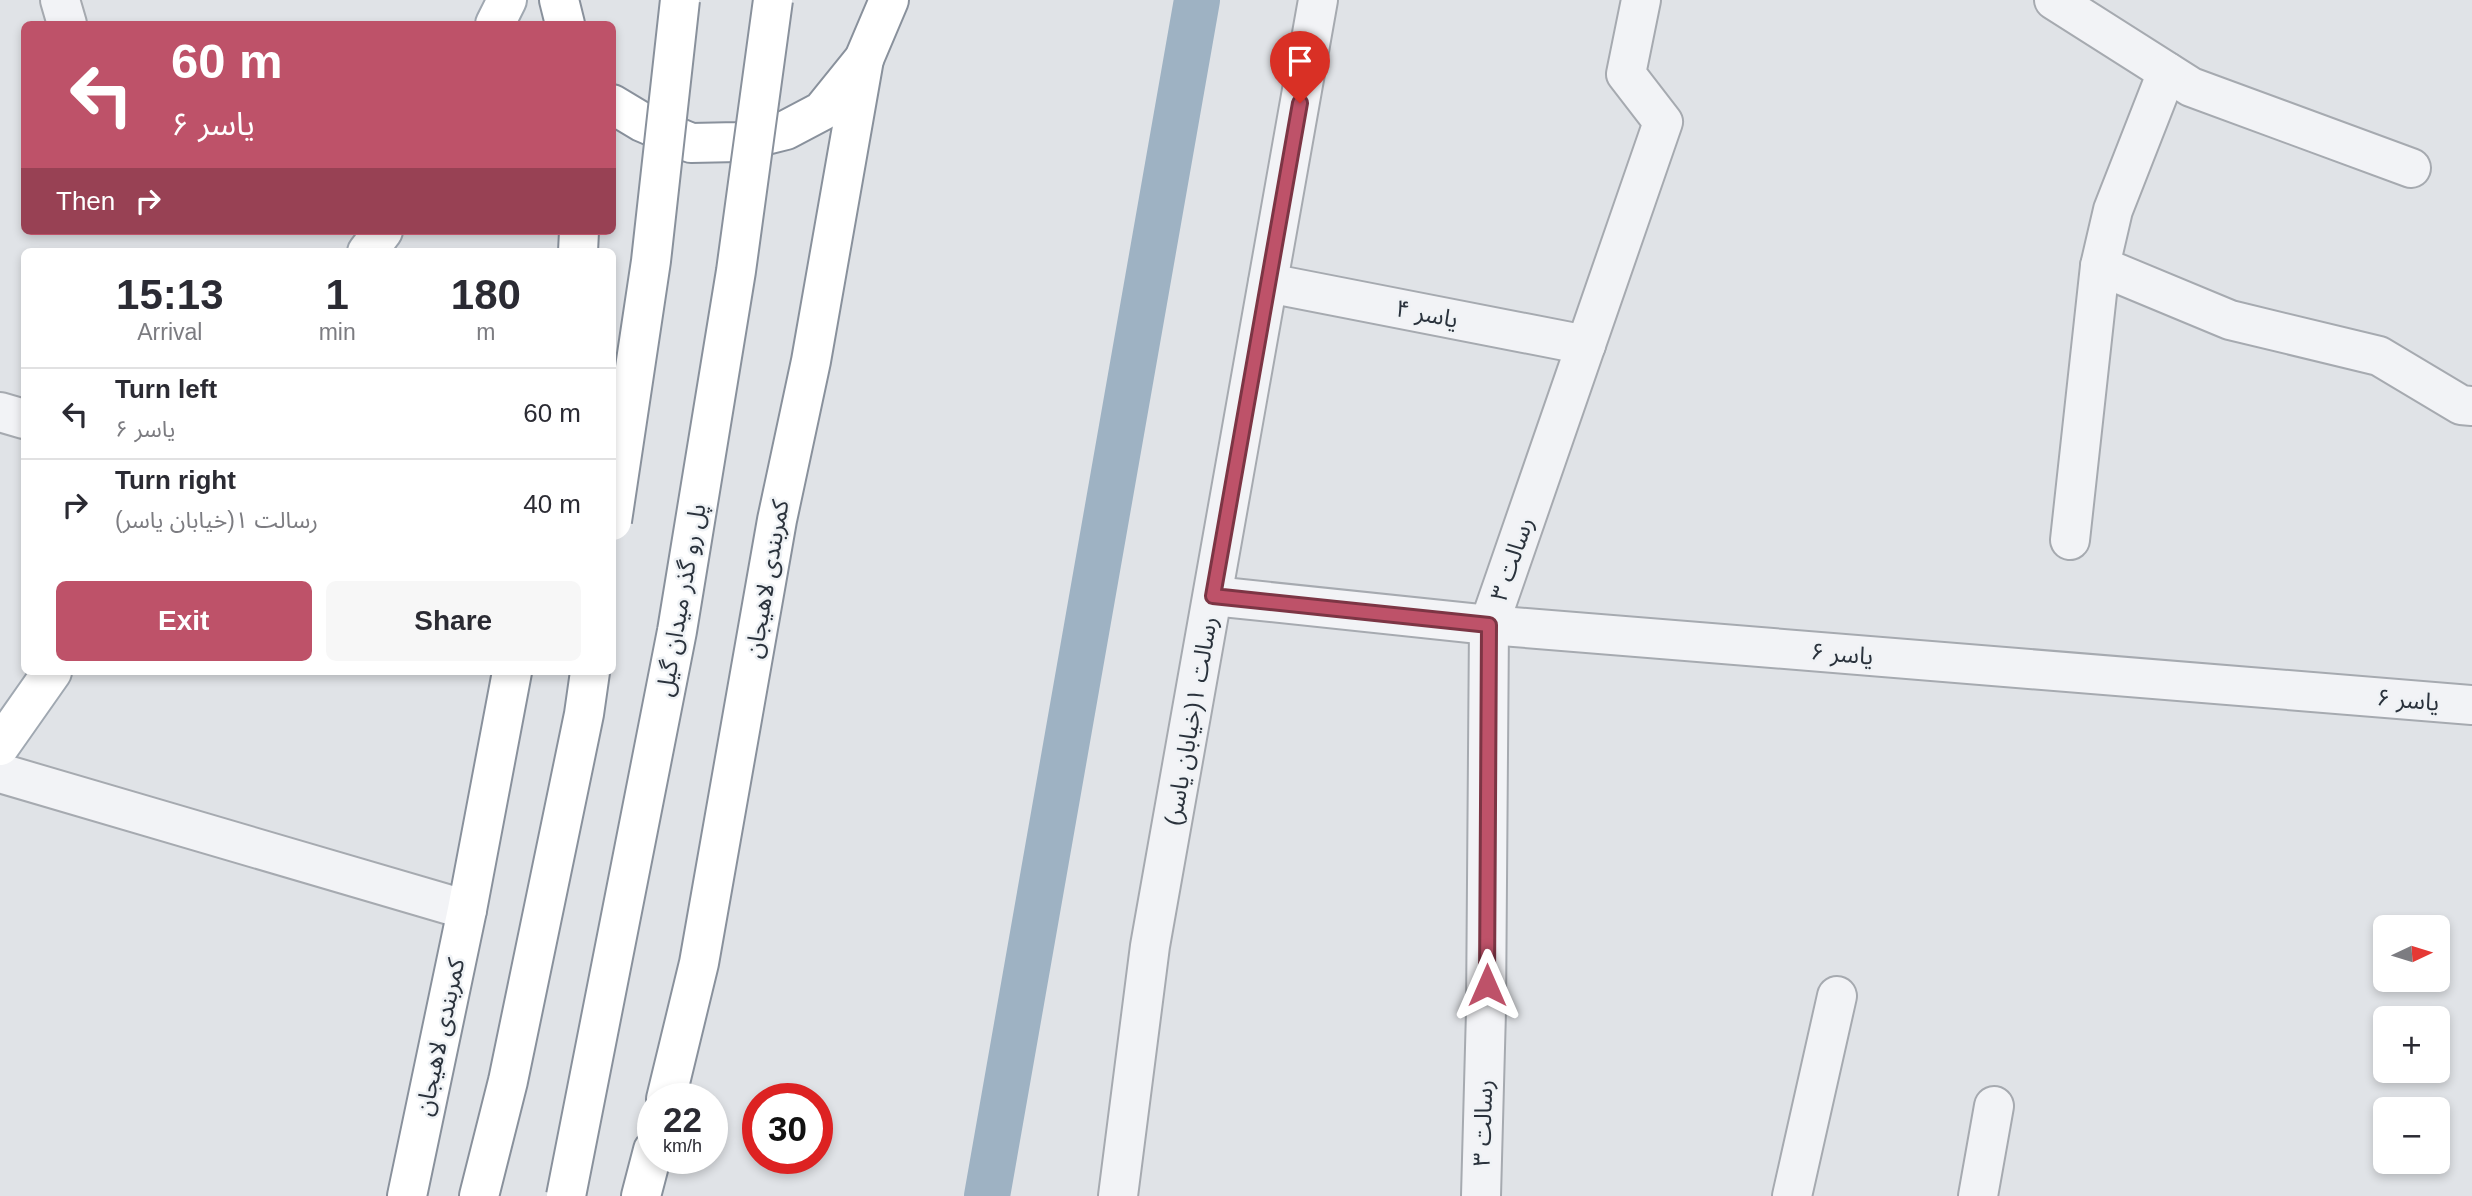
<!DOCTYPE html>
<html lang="en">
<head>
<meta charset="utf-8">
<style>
  :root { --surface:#fff; --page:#f7f7f7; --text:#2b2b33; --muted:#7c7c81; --line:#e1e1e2; --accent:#be5269 }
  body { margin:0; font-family:Arial,"Noto Sans Arabic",sans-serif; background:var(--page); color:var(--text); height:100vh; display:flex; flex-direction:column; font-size:26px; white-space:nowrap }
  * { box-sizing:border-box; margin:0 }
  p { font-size:23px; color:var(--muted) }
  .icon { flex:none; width:38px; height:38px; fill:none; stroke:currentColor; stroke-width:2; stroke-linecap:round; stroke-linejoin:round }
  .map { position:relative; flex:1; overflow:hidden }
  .sheet { position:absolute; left:21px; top:248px; width:595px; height:427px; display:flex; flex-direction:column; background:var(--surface); border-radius:10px; box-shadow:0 4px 10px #0003 }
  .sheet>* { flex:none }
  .hud { position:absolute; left:21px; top:21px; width:595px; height:214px; border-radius:10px; box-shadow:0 4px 10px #0003; background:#be5269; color:#fff; overflow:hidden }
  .needle { width:46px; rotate:86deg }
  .buttons { position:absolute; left:2373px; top:915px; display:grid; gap:14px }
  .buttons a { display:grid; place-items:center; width:77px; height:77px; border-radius:10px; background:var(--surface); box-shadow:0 4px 10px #0003; font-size:35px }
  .speed { position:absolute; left:637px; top:1083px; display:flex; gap:14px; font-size:35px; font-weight:700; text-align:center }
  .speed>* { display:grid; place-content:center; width:91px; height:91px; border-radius:50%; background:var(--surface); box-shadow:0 4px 10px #0003; line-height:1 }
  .speed small { font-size:18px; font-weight:400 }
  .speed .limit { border:10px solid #d22; background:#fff; color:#111 }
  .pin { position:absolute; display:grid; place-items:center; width:60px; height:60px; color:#fff; margin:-72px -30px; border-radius:50% 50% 50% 0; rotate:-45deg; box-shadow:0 0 7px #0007 }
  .pin .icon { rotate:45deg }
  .me { position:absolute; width:77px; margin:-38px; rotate:0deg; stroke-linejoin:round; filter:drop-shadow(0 0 5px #0008) }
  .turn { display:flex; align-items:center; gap:24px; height:147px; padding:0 35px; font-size:32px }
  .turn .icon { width:91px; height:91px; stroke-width:2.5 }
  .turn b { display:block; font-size:49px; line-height:60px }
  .then { display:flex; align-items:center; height:66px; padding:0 35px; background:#0003; gap:14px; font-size:26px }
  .eta { display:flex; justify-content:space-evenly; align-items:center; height:119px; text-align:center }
  .eta b { font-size:42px; font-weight:700; line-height:49px }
  .cta { display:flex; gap:14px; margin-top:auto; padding:14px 35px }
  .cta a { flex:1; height:80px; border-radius:10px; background:var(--accent); color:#fff; font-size:28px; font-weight:700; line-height:80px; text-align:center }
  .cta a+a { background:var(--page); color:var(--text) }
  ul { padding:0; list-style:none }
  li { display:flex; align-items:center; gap:21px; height:91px; padding:0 35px; border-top:2px solid var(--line) }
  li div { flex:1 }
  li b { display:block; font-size:26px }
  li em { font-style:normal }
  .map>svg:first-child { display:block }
</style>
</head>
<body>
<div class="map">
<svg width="2472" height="1196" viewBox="0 0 2472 1196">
  <rect width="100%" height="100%" fill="#e0e3e7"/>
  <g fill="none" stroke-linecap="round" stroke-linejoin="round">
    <!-- canal -->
    <polyline stroke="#9eb2c3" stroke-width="46" points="987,1196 1197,0"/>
    <!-- minor casing -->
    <g stroke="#a6aab0" stroke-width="42">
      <g id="minor">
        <polyline points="60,0 67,24"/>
        <polyline points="2054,0 2191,87 2411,168"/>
        <polyline points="2167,72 2113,210 2100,266 2230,320 2379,356 2461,405 2472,406"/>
        <polyline points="1268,283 1586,345"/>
        <polyline points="0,412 24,419"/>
        <polyline points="2070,540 2100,266"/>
        <polyline points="1213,596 1489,625 2472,705"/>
        <polyline points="0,773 467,910"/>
        <polyline points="1118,1196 1150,946 1318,0"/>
        <polyline points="1481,1196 1486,1011 1489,625 1663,122 1626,74 1641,0"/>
        <polyline points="1792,1196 1837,996"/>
        <polyline points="1978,1196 1994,1106"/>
      </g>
    </g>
    <!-- major casing -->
    <g stroke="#a0a8b1" stroke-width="42">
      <g id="major">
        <polyline points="495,24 507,0"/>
        <polyline points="367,252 383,231"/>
        <polyline points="0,746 52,672"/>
      </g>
    </g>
    <!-- highway casing -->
    <g stroke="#89919c" stroke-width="42">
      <g id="highway">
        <polyline points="559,0 565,24"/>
        <polyline points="612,104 642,122 691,143 738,142 786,130 822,111 864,59 889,0"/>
        <polyline points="578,252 579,231"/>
        <polyline points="666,1099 699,963 777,520 811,361 864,59"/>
        <polyline points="407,1196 467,910 512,672"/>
        <polyline points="479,1196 508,1081 584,714 590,672"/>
        <polyline points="641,1196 653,1150"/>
      </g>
    </g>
    <!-- minor -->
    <use href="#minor" stroke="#f2f3f6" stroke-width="38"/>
    <!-- major -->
    <use href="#major" stroke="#fff" stroke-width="38"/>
    <!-- highway -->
    <use href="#highway" stroke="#fff" stroke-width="38"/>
    <!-- highway-bridge casing -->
    <g stroke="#89919c" stroke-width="42" stroke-linecap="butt">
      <g id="highway-bridge">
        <polyline points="612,521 651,261 680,0"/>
        <polyline points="566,1196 677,631 736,271 773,0"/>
      </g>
    </g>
    <!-- highway-bridge -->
    <use href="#highway-bridge" stroke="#fff" stroke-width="38"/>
  </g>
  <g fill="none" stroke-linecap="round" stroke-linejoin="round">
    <!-- route casing -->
    <g stroke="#7c3544" stroke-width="18">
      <polyline id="route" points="1300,103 1213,596 1489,625 1487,985"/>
    </g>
    <!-- route -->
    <use href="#route" stroke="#be5269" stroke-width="12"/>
  </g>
  <g text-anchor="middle" stroke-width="5" stroke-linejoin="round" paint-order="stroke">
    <!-- street labels -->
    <g font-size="24" fill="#2a323c" stroke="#eff2f5">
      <text transform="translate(1427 314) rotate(11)" y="8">یاسر ۴</text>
      <text transform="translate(1512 559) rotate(-71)" y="8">رسالت ۳</text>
      <text transform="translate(767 579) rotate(-80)" y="8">کمربندی لاهیجان</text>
      <text transform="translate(681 600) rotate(-80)" y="8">پل رو گذر میدان گیل</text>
      <text transform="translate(1842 654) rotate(5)" y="8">یاسر ۶</text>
      <text transform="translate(2408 700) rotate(5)" y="8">یاسر ۶</text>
      <text transform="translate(1191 721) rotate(-80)" y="8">رسالت ۱(خیابان یاسر)</text>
      <text transform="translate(440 1037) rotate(-78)" y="8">کمربندی لاهیجان</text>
      <text transform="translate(1483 1123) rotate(-88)" y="8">رسالت ۳</text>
    </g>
  </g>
</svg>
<div class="buttons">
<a><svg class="needle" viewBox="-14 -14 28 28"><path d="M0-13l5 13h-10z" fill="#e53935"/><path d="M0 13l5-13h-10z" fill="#7c7c81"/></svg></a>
<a>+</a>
<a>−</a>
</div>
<div class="speed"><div>22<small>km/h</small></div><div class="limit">30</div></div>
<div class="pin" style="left:1300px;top:103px;background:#d93025"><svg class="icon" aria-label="arrive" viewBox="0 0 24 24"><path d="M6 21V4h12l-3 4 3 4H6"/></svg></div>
<svg class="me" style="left:1487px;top:985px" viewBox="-20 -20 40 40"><path d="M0-17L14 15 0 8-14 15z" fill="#be5269" stroke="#fff" stroke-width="4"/></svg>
<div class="hud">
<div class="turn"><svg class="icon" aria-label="left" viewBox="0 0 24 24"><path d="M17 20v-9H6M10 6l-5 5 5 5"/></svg><div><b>60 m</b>یاسر ۶</div></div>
<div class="then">Then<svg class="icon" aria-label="right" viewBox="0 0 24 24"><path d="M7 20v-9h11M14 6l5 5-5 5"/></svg></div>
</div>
<section class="sheet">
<div class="eta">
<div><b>15:13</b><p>Arrival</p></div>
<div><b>1</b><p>min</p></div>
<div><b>180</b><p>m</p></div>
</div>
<ul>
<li><svg class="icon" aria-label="left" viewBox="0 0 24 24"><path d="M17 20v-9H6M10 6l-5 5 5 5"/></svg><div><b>Turn left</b><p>یاسر ۶</p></div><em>60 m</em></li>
<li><svg class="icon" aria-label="right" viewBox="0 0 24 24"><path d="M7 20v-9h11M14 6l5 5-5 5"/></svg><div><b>Turn right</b><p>رسالت ۱(خیابان یاسر)</p></div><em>40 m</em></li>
</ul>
<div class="cta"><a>Exit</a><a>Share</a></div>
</section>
</div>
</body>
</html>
